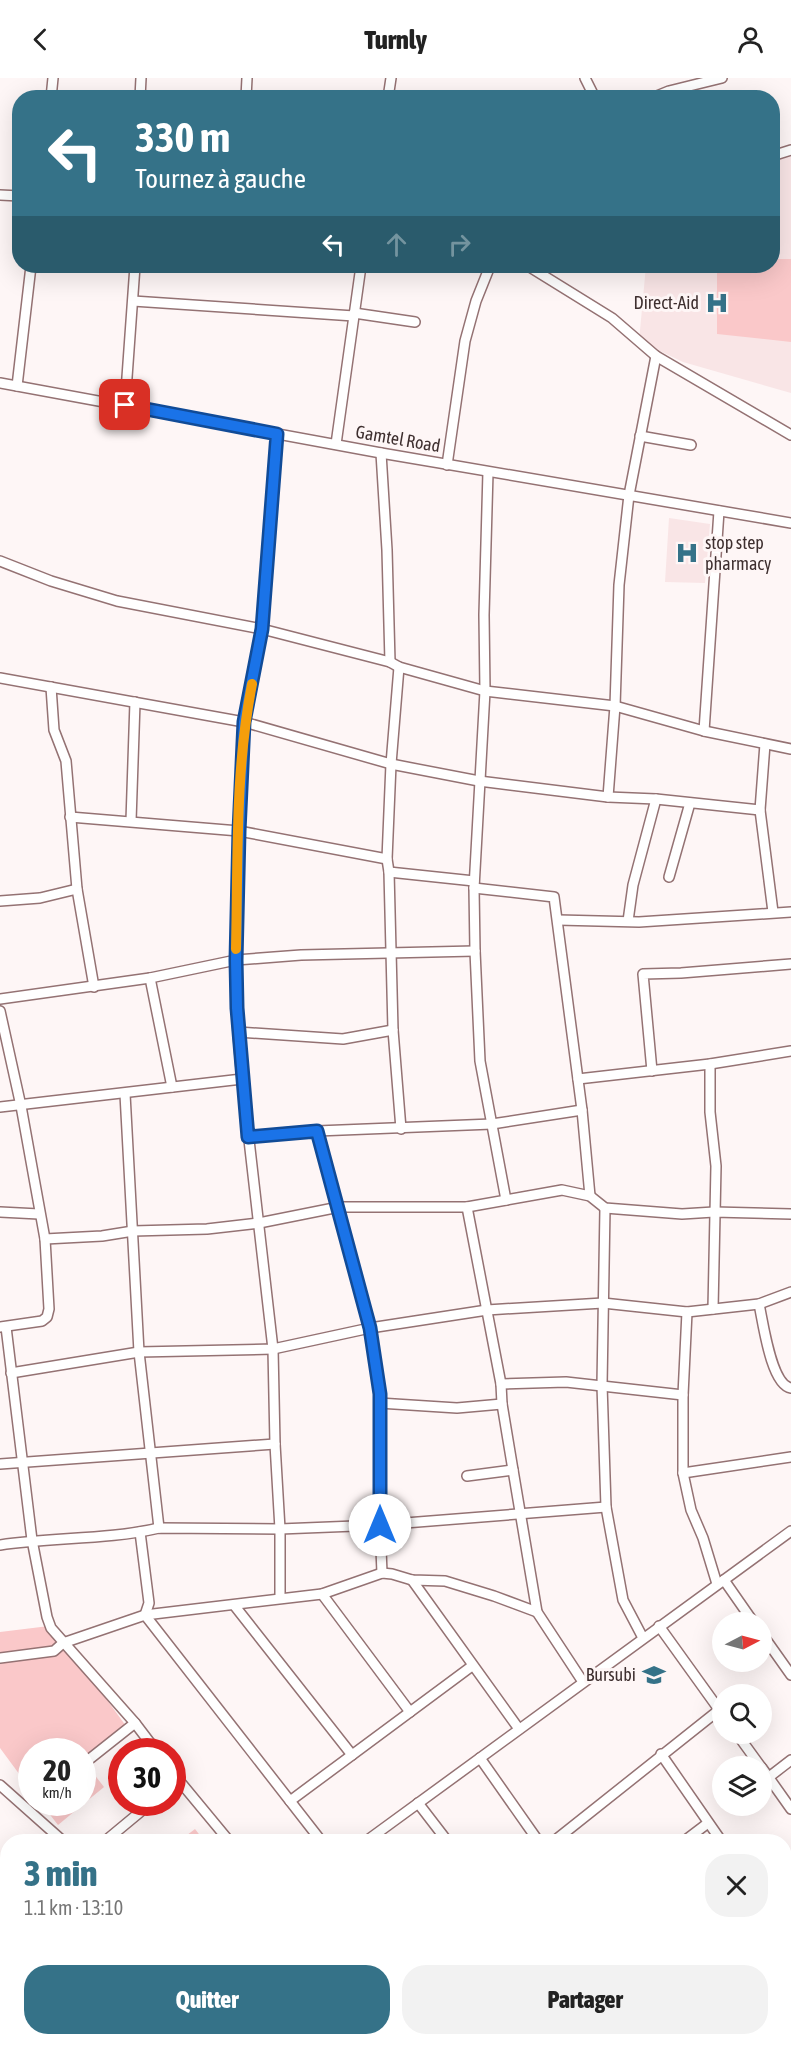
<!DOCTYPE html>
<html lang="fr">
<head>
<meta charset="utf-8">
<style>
  :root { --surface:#fff; --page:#f2f2f2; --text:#222; --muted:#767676; --accent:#357288 }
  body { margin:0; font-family:"Asap Condensed",sans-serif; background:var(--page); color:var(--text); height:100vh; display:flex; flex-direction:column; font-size:22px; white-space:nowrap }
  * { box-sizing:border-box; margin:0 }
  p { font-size:20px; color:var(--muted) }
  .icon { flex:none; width:33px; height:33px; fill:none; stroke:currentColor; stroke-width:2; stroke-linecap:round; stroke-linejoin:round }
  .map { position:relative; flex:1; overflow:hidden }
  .side { position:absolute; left:0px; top:1756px; width:792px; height:212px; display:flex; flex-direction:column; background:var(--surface); border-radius:24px 24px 0 0; box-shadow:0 6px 24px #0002 }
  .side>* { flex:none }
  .banner { position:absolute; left:12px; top:12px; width:768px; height:183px; border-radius:24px; box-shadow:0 6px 24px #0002; background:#357288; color:#fff; overflow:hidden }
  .needle { width:39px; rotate:84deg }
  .tools { position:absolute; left:712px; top:1534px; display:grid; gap:12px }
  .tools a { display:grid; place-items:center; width:60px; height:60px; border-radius:50%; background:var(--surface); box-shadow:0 6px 24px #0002; font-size:30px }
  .speed { position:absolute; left:18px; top:1660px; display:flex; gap:12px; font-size:30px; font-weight:700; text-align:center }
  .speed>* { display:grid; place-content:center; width:78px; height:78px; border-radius:50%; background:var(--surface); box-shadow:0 6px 24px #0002; line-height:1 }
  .speed small { font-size:15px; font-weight:400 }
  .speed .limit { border:9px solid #d22; background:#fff; color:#111 }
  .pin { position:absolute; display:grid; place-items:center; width:51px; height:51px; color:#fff; margin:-26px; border-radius:12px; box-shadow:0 3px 9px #0006 }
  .me { position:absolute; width:66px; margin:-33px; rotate:0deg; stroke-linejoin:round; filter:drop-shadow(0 0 4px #0008) }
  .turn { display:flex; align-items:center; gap:21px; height:126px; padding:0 24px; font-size:27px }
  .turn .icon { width:78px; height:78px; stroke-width:2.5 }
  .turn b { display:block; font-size:42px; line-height:51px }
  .lanes { display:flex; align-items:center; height:57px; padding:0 24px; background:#0003; justify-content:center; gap:30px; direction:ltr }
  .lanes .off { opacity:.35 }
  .round { display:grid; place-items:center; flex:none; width:63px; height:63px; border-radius:24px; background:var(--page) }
  .head { display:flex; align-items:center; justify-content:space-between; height:102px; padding:0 24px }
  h1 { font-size:36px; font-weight:800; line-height:45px; color:var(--accent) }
  .button { display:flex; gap:12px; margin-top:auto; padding:12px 24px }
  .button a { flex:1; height:69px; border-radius:24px; background:var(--accent); color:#fff; font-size:24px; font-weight:800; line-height:69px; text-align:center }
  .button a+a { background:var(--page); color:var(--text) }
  header { display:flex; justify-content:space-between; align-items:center; height:78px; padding:0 24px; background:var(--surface); font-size:27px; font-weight:800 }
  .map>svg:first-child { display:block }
</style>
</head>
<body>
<header><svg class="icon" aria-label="back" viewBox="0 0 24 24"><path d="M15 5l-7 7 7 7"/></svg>Turnly<svg class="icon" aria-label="person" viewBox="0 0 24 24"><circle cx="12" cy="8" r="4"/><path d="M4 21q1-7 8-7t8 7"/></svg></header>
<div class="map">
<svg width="791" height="1967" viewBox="0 0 791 1967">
  <rect width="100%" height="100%" fill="#fef6f6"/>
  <!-- built -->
  <g fill="#f9e5e6">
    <polygon points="791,77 791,315 683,284 639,263 646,188 772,188 773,83"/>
    <polygon points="669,440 710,446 705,505 665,504"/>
  </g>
  <!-- green -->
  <g fill="#fac8c9">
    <polygon points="773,181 791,181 791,264 717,256 717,188 772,188"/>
    <polygon points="49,1548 72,1574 126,1648 83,1682 104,1709 58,1747 41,1725 82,1725 82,1674 32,1674 31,1712 0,1670 0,1554"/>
    <polygon points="195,1751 205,1764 178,1764"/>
  </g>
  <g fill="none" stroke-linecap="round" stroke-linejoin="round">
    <!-- minor casing -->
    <g stroke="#947273" stroke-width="12">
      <g id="minor">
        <polyline points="585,0 595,20"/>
        <polyline points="51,20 53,0"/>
        <polyline points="140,20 141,0"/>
        <polyline points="246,20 247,0"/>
        <polyline points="388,20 391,0"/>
        <polyline points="652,20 669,13 722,0"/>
        <polyline points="772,78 791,72"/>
        <polyline points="0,117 20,118"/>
        <polyline points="528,188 612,240 656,278 791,357"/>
        <polyline points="642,188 643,188"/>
        <polyline points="133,223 354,238"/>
        <polyline points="354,235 415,244"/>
        <polyline points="0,305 381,375 791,445"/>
        <polyline points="17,308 31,188"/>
        <polyline points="125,327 135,188"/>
        <polyline points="277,356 262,551 244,644 239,753 236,882 238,954 242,1001 273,1271 275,1366 280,1451 280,1520"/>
        <polyline points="640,358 691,367"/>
        <polyline points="336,366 361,188"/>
        <polyline points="381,375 387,472 390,584"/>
        <polyline points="447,387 465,263 476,223 490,188"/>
        <polyline points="488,394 484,537 485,613 474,810 475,873 480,983 506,1122"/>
        <polyline points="0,483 51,503 117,523 262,551 390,584 399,589 485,613 615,628 704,653 791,671"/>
        <polyline points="399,589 391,686 387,781 389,794 393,952 401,1051"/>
        <polyline points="0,600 244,644 391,686 479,703 608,719 656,721 760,732"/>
        <polyline points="51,609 54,652 66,683 77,811 94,909"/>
        <polyline points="704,653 719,433"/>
        <polyline points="765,666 760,732 773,834"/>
        <polyline points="608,719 615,628 619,507 629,417 656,278"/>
        <polyline points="70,739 239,753 387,781"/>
        <polyline points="131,743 135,624"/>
        <polyline points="389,794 474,803"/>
        <polyline points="669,799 690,725"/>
        <polyline points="474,810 554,819 582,1032 590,1118"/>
        <polyline points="0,823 40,820 77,811"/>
        <polyline points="558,842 639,844 791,834"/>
        <polyline points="628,843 633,807 656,721"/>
        <polyline points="150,900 172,1009"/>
        <polyline points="0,921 150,900 236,882 301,877 475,873"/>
        <polyline points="0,933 21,1028 45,1161 49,1231 47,1239 42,1243 0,1249"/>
        <polyline points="238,954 343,961 393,952"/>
        <polyline points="710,986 710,1034 716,1088 713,1231"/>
        <polyline points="652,993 643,896 681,895 791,886"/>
        <polyline points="578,1001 710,986 791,973"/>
        <polyline points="125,1016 139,1274 159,1450"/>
        <polyline points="0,1029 242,1001"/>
        <polyline points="317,1053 370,1250 380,1315 380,1447 382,1495"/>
        <polyline points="248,1059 317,1053 492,1046 582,1032"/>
        <polyline points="467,1129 501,1306 502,1326 513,1392 537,1534 583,1604"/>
        <polyline points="605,1130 602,1307 606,1429 623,1522 643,1560"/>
        <polyline points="0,1134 39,1136"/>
        <polyline points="45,1161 102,1158 133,1153 207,1151 259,1145 339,1129 467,1129 562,1112 590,1118 605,1130 682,1136 714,1134 791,1136"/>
        <path d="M 759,1226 C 763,1244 771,1307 791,1310"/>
        <polyline points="687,1234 683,1317 683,1395 691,1432 703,1460 717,1506"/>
        <polyline points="6,1249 32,1462 47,1539 51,1550 135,1645 157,1674"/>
        <polyline points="11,1295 139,1274 273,1271 370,1250 487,1232 603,1225 687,1234 759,1226 791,1214"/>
        <polyline points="501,1306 566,1304 683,1317"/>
        <polyline points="379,1325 457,1330 502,1326"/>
        <polyline points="0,1386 275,1366"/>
        <polyline points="683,1395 791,1379"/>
        <polyline points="467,1398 513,1392"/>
        <polyline points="140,1454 149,1525 145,1537 322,1764"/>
        <path d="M 0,1467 C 53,1459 107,1462 159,1450 L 280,1451 L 380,1447 L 606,1429"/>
        <polyline points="412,1502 519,1651"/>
        <polyline points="724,1502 754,1545"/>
        <polyline points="322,1516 410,1634"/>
        <polyline points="234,1527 352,1677"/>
        <polyline points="659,1548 723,1637"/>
        <polyline points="762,1556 791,1597"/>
        <polyline points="0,1580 54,1573 63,1565 145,1537 322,1516 382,1495 392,1496 412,1502 445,1503 494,1518 537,1534"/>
        <polyline points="737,1656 761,1689"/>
        <polyline points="661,1676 722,1764"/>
        <polyline points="480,1680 539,1764"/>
        <polyline points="82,1687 135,1645"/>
        <polyline points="762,1690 791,1731"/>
        <polyline points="172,1694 230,1764"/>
        <polyline points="769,1699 791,1682"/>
        <polyline points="0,1707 64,1764"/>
        <polyline points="290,1723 472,1588"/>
        <polyline points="418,1725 448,1764"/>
        <polyline points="104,1764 151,1725"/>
        <polyline points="365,1764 791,1453"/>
        <polyline points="553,1764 719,1632"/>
        <polyline points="683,1764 708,1745"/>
        <polyline points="0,1825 8,1832"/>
        <polyline points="784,1848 791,1856"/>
        <polyline points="784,1878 791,1873"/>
        <polyline points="784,1954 791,1963"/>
        <polyline points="141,1960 149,1967"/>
        <polyline points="406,1960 410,1967"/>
        <polyline points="501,1960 505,1967"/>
        <polyline points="590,1960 594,1967"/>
        <polyline points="693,1960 698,1967"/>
        <polyline points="21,1967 25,1960"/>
        <polyline points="224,1967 233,1960"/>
        <polyline points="350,1967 359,1960"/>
        <polyline points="661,1967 670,1960"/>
      </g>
    </g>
    <!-- minor -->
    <use href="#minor" stroke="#fff" stroke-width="9"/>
  </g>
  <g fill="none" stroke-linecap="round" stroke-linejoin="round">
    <!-- route casing -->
    <g stroke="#114b97" stroke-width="15">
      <polyline id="route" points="125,327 277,356 262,551 244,644 239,753 236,882 237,930 248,1059 317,1053 370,1250 380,1316 380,1447"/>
    </g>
    <!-- route -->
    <use href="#route" stroke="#1a73e8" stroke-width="10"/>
    <!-- slow -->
    <path stroke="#f59e0b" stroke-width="10" d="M 236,871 C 238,783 235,692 252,606"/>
  </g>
  <!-- icons -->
  <defs>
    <g id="hospital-bare" transform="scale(1.8)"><path d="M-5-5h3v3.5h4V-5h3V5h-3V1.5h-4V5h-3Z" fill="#357288" stroke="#fef6f6" stroke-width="2.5" paint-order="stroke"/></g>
    <g id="school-bare" transform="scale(1.8)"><path d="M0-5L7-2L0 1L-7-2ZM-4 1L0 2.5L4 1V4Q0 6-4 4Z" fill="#357288" stroke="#fef6f6" stroke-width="2.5" paint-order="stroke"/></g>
  </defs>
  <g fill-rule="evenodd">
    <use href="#hospital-bare" x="717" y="225"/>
    <use href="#hospital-bare" x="687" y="475"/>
    <use href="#school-bare" x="654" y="1597"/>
  </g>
  <g text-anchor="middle" stroke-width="6" stroke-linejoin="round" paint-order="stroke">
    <!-- poi labels -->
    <g font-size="18" fill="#3e2f2f" stroke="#fef6f6" text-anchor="end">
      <text x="699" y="231">Direct-Aid</text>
      <text x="705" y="471" text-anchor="start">stop step<tspan x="705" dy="21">pharmacy</tspan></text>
      <text x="636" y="1603">Bursubi</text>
    </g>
    <!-- street labels -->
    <g font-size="18" fill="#3e2f2f" stroke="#fef6f6">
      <text transform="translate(398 361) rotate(10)" y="6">Gamtel Road</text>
    </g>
  </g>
</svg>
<div class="tools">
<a><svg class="needle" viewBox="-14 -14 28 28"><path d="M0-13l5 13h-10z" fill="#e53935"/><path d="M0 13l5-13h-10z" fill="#767676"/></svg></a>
<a><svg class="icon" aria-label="search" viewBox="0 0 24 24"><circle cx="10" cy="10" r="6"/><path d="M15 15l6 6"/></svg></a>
<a><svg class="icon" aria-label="layers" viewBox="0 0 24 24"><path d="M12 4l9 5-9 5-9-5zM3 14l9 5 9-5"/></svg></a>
</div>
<div class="speed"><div>20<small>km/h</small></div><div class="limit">30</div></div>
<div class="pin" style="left:125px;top:327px;background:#d93025"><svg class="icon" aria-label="arrive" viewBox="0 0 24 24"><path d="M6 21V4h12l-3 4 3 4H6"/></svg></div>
<svg class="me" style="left:380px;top:1447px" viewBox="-20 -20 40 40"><circle r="19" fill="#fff"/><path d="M0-13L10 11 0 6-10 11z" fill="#1a73e8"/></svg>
<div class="banner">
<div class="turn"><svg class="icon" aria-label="left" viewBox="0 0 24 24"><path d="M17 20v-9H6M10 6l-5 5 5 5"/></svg><div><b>330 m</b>Tournez à gauche</div></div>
<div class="lanes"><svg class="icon" aria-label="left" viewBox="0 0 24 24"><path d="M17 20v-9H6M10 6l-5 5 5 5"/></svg><svg class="icon off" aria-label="ahead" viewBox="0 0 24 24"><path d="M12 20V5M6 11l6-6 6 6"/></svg><svg class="icon off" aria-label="right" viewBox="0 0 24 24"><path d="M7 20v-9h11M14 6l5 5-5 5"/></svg></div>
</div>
<section class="side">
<div class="head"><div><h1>3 min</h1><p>1.1 km · 13:10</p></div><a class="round"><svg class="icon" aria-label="close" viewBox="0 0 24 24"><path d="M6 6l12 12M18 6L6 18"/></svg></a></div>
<div class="button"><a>Quitter</a><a>Partager</a></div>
</section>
</div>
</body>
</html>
